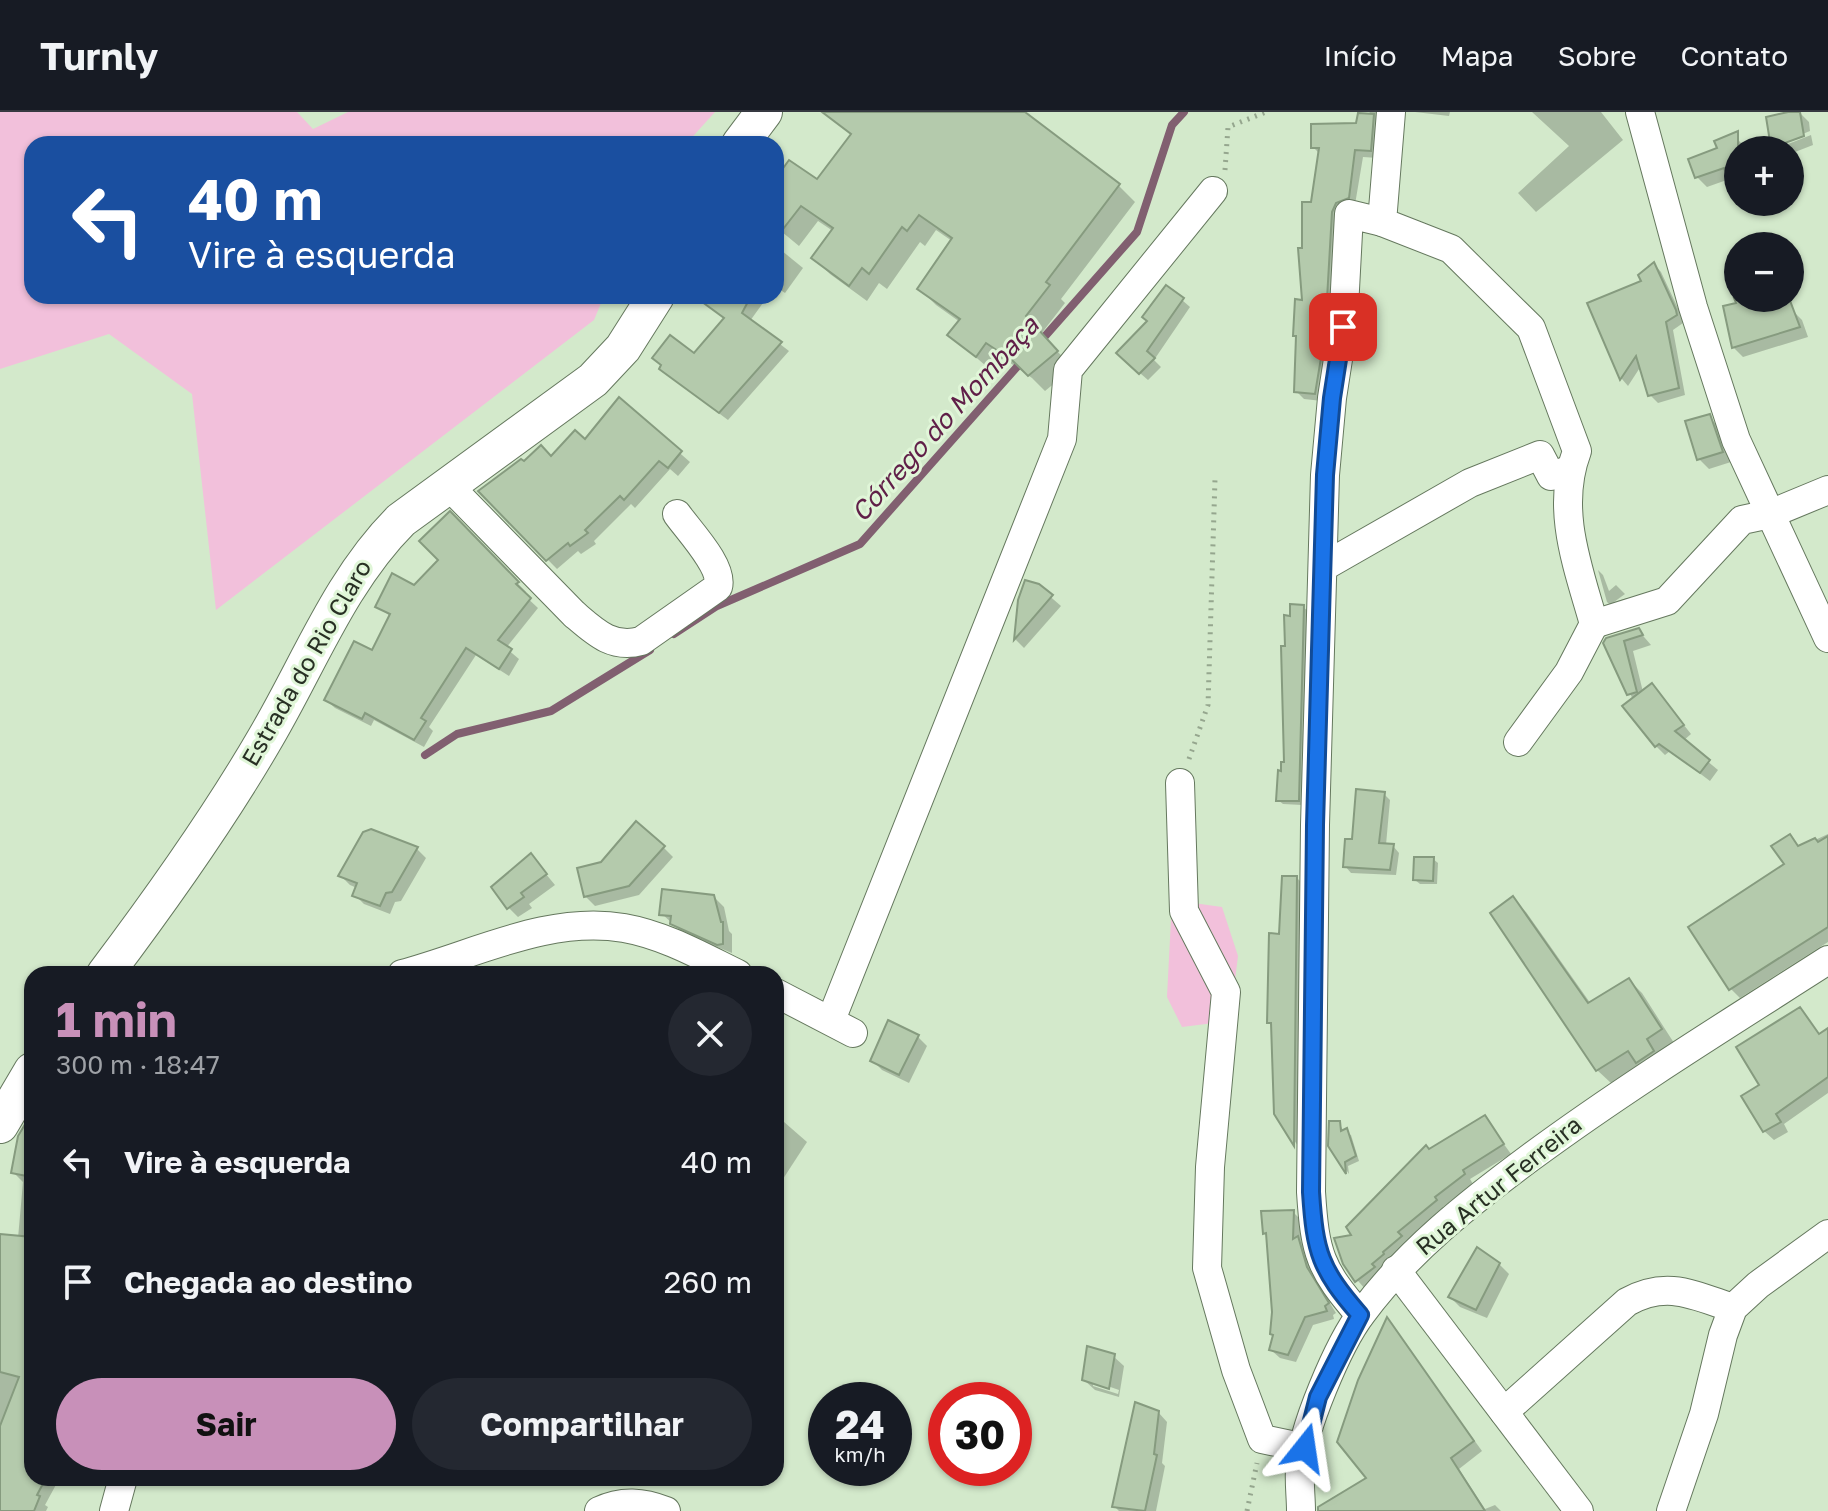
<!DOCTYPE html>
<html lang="pt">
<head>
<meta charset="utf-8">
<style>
  :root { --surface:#171b24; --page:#242831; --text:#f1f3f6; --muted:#9ea1a6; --line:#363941; --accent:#c890b9 }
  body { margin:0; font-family:"Golos Text",sans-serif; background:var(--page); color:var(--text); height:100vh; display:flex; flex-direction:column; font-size:30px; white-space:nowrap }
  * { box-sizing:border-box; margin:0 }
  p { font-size:26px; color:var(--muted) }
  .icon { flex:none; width:44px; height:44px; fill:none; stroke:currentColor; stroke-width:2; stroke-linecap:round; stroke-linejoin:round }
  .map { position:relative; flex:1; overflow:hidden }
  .panel { position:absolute; left:24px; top:854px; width:760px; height:520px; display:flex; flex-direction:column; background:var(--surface); border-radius:24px; box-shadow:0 2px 6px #0004 }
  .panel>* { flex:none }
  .banner { position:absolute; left:24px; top:24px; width:760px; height:168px; border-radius:24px; box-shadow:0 2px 6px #0004; background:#1a4fa0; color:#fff; overflow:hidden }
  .buttons { position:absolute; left:1724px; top:24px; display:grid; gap:16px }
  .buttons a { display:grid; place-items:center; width:80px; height:80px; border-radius:50%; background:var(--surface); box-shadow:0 2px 6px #0004; font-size:40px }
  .speed { position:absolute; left:808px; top:1270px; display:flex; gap:16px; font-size:40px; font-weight:700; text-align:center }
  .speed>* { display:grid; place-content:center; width:104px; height:104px; border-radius:50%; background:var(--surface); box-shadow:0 2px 6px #0004; line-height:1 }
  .speed small { font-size:20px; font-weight:400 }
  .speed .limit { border:12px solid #d22; background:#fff; color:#111 }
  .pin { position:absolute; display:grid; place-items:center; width:68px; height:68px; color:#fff; margin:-34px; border-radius:16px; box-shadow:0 4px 12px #0006 }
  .me { position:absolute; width:88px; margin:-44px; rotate:15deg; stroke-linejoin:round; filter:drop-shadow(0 0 6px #0008) }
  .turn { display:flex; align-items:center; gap:28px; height:168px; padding:0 32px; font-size:36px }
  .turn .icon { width:104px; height:104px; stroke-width:2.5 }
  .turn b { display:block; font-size:56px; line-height:68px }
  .round { display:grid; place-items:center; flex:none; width:84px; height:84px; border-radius:42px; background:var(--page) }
  .head { display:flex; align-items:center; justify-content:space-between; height:136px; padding:0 32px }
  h1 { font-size:48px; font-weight:700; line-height:60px; color:var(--accent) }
  .button { display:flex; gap:16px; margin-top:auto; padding:16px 32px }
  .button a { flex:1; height:92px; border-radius:48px; background:var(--accent); color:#111; font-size:32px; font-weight:700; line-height:92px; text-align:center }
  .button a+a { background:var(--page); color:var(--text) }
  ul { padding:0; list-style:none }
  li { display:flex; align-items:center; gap:24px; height:120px; padding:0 32px }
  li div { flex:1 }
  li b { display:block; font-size:30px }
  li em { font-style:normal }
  header { display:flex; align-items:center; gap:48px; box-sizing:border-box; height:112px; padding:0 40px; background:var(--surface); border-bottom:2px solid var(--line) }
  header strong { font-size:38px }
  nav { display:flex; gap:44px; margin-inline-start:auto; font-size:28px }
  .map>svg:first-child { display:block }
</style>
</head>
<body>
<header>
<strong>Turnly</strong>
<nav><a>Início</a><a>Mapa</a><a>Sobre</a><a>Contato</a></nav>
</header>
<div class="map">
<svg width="1828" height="1399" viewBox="0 0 1828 1399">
  <rect width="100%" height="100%" fill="#d3e9cb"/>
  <!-- green -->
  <g fill="#f2c0db">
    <polygon points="0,0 297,0 313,17 348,0 715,0 686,32 32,32 32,184 604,184 594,208 216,498 192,282 109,222 0,257"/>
    <polygon points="1172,788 1222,795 1238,844 1230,909 1182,915 1167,885"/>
  </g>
  <!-- shadow -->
  <g fill="#0003" fill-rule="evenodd">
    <polygon points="856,0 1022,0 1118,73 1135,90 1061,187 1065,191 1041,222 1073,256 1045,279 1032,266 1003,246 993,260 950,223 960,210 936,193 920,177 952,129 936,118 925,134 920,130 887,177 879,171 867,189 830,162 814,146 833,119 818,109 799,134 776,115 776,70 818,70 853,23"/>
    <polygon points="1370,0 1384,0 1378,46 1363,45 1322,289 1304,287 1296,279 1304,190 1304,138 1320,42 1313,35 1358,13"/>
    <polygon points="1415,0 1450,0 1449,4"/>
    <polygon points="1532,0 1601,0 1623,28 1536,100 1518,81 1569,34"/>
    <polygon points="1799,0 1809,10 1810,19 1778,32 1778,36 1811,23 1813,33 1790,42 1790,38 1775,38 1773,35"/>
    <polygon points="1734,23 1747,38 1738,38 1738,64 1707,75 1697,65"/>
    <polygon points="776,134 803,156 785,181 776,175"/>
    <polygon points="1654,152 1661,160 1683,207 1683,211 1673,218 1685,283 1658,291 1650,283 1641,254 1628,274 1622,267 1590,192 1644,170"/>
    <polygon points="1735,168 1738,168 1738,186 1790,186 1794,200 1802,208 1808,225 1743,245 1733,235 1738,192 1733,177 1737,176"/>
    <polygon points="694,184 768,184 750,209 789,239 728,308 670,265 695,244 726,207"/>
    <polygon points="1182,188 1190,195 1154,248 1161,255 1148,268 1126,249"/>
    <polygon points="619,288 690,350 678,364 670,357 635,396 631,392 594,429 596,432 581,442 578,439 557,457 481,380 524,352 552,346 585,330"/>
    <polygon points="1709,305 1719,315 1731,350 1709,357 1699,347"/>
    <polygon points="450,402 526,480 523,482 538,496 506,536 519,547 509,564 476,543 429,615 433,619 424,635 374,608 371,614 335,596 326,588 373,540 391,505 378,494 415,475 441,448"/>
    <polygon points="1598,458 1603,463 1609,479 1616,473 1625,482 1614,490 1627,486 1631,494 1617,499 1607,490"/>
    <polygon points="1038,474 1061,494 1024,536 1016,528 1020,488"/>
    <polygon points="1303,495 1308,499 1302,693 1283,692 1278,688 1287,652 1287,536 1292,506"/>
    <polygon points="1638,518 1651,533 1633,539 1643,580 1652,573 1691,622 1683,629 1718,658 1710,669 1670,639 1665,643 1656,634 1605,531"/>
    <polygon points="1384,682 1390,688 1386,733 1393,734 1399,741 1396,763 1351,761 1345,754 1354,729"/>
    <polygon points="1828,722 1828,830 1740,886 1731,877 1691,816 1786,753 1790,724 1800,735"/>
    <polygon points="663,735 673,745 639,783 595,794 585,784"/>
    <polygon points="417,737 426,746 401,789 395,790 390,802 364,792 355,783 357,776 350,773 341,764"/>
    <polygon points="531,744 555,773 529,792 532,796 518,805 508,795"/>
    <polygon points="1433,747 1438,751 1437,772 1420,772 1415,768"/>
    <polygon points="1297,766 1303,772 1300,1037 1276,1001 1273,914 1269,910 1281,824"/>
    <polygon points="713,784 724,795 729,819 732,822 732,841 683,821 662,802"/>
    <polygon points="1512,787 1526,800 1591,892 1629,868 1642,881 1674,931 1611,971 1597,958"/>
    <polygon points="1800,898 1821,924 1828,919 1828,981 1784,1012 1788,1020 1774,1028 1764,1019 1761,974"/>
    <polygon points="917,924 927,934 909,971 882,958 872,948"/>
    <polygon points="776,1003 807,1030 781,1070 776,1067"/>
    <polygon points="1485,1006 1511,1042 1470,1067 1473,1072 1443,1095 1445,1098 1406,1130 1409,1134 1366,1178 1352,1162 1355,1125 1430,1039"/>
    <polygon points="32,1007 32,1366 57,1366 58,1369 45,1393 48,1395 46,1399 0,1399 0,1124 18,1126 23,1070 13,1060"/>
    <polygon points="1339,1011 1344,1020 1351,1023 1359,1049 1348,1054 1349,1062 1330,1034"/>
    <polygon points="1293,1100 1301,1108 1301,1129 1306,1135 1314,1165 1336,1201 1333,1203 1334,1207 1313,1213 1296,1250 1280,1246 1271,1238 1275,1223 1274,1200 1268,1124 1265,1121"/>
    <polygon points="1499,1152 1509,1162 1487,1206 1460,1195 1450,1185"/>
    <polygon points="1388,1209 1482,1339 1459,1357 1485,1397 1495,1393 1501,1399 1333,1399 1369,1366"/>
    <path d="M 1113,1244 L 1124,1254 L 1119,1285 L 1095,1278 L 1084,1268 ZM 1093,1269 L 1119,1278 L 1118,1282 L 1093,1274 Z"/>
    <polygon points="1158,1300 1167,1310 1162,1351 1165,1354 1156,1399 1119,1399 1114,1394"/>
  </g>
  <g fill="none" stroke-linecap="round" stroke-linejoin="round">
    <!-- stream -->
    <g stroke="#815f70" stroke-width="8">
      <polyline points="1039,231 1137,120 1172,13 1184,0"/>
      <polyline points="674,522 717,494 860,432 1024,247"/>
      <polyline points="425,643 457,622 551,599 650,538"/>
    </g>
  </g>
  <!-- building -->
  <g fill="#b4caac" stroke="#869b7f" stroke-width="2">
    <polygon points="822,0 1025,0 1120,72 1046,170 1050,173 1026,204 1058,239 1028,264 1013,249 986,231 976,245 947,223 960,207 917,177 952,126 919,103 907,119 902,115 869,162 862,156 849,174 811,146 833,116 801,94 776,126 776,66 789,48 817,67 851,22"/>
    <polygon points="1788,0 1800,0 1804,24 1771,36 1766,5"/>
    <polygon points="1358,1 1374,2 1371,39 1355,38 1349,86 1336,91 1332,100 1325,222 1315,282 1294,280 1296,224 1293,224 1295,187 1302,188 1298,136 1302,136 1302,90 1311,90 1319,36 1311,36 1311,12 1356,11"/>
    <polygon points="1738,19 1738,87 1737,88 1724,56 1695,66 1688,47 1717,36 1714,29"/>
    <polygon points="1654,150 1676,198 1677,203 1666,210 1679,276 1648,284 1636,244 1620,268 1587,191 1641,169 1638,163"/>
    <polygon points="1166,173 1184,186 1147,239 1155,246 1139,262 1116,241 1147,209 1142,205"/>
    <polygon points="694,184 751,184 742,201 782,230 719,301 659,257 661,253 652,246 670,223 694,241 724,206"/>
    <polygon points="1734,186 1789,186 1800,215 1732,236 1723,194 1736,191"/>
    <polygon points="619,285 682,339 668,356 659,349 624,388 620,384 585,418 588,421 570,434 568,431 546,449 478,379 521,347 524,349 541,333 551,344 575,318 585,327"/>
    <polygon points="1710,302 1723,340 1697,348 1685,309"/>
    <polygon points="450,399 519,470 516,472 531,486 498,528 512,537 499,557 466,536 421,606 426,609 414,628 365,601 362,607 324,588 354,529 372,538 390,502 375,495 392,461 414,473 438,448 419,429"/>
    <polygon points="1025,468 1039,472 1053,483 1014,528 1018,488"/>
    <polygon points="1290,492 1304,493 1299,689 1276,689 1278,658 1281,659 1281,650 1284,650 1281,534 1285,534 1284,503 1290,504"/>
    <polygon points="1639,516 1643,523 1624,529 1637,580 1627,583 1603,531 1606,526"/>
    <polygon points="1652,571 1684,613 1675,619 1710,648 1700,661 1659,632 1655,635 1622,594"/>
    <polygon points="1356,677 1385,680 1379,731 1394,732 1390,758 1343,755 1345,727 1352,727"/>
    <polygon points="636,709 665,734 629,774 584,785 577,756 601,750"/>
    <polygon points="371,717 418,735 392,780 386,781 380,794 352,784 357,771 338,764 363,720"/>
    <polygon points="1790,722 1798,734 1815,726 1818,730 1828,724 1828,815 1729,878 1688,815 1784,752 1771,734"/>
    <polygon points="531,741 547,762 521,781 524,785 507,797 491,775"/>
    <polygon points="1414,745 1434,745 1433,769 1413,768"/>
    <polygon points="1282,764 1297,764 1294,1034 1274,1002 1271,911 1267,911 1269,821 1279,822"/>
    <polygon points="662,777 714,783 721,810 723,810 723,832 717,833 670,812 671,804 659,803"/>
    <polygon points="1513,784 1588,891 1629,866 1662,917 1647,927 1654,939 1636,951 1628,939 1596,959 1490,801"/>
    <polygon points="1800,895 1819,922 1828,916 1828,965 1776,1002 1781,1010 1763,1020 1741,984 1759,973 1736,935"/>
    <polygon points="888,908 919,923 899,963 870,949"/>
    <polygon points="1485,1003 1504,1032 1463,1058 1465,1062 1435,1085 1437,1088 1398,1120 1402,1124 1383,1140 1384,1142 1372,1152 1375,1155 1355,1170 1343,1152 1334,1126 1351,1123 1346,1115 1426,1033 1429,1037"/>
    <polygon points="30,1004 32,1004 32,1065 11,1061 18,1024"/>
    <polygon points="1329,1009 1340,1009 1341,1019 1347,1016 1356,1044 1345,1050 1346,1062 1328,1034"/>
    <polygon points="1294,1098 1293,1127 1298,1124 1307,1155 1329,1191 1325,1194 1327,1199 1305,1205 1288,1243 1269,1238 1273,1223 1270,1222 1272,1200 1266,1121 1263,1122 1261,1099"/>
    <polygon points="0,1122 32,1125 32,1366 46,1366 37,1383 40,1384 34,1399 0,1399 0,1314 19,1265 0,1260"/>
    <polygon points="1477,1135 1500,1151 1476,1198 1448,1185"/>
    <polygon points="1387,1205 1474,1329 1451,1346 1485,1399 1318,1399 1318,1395 1366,1366 1337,1330 1358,1268"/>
    <polygon points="1087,1234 1115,1242 1109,1277 1082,1268"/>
    <polygon points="1135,1290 1159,1299 1154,1342 1157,1343 1145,1399 1112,1395"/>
  </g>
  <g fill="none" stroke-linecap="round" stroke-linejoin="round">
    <!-- minor casing -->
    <g stroke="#65785e" stroke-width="30">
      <g id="minor">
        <path d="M 1391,0 L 1382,110 L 1451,137 L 1531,216 L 1577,339 C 1555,397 1578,455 1594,512 L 1569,560 L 1518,630"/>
        <polyline points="1640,0 1693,195 1736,328 1828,526"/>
        <path d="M 448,373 L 574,502 C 595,520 612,537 641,529 L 718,475 C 724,455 689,419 677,402"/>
        <polyline points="1323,455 1470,371 1540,343 1551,364 1569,358"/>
        <polyline points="1594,512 1667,489 1742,408 1770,402 1828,378"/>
        <polyline points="1180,671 1184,799 1226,880 1210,1055 1207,1156 1236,1258 1262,1327 1305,1336"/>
        <path d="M 402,862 C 474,843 548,803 624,816 C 664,823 701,844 738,862"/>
        <polyline points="776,881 853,921"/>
        <polyline points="831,908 1062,327 1068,258 1213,79"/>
        <polyline points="1396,1158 1579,1399"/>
        <path d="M 1360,1203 C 1320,1157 1315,1142 1311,1080 L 1315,713 L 1325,363 L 1332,286 L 1343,215 L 1349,102 L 1382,110"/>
        <path d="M 1504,1300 L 1627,1190 C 1667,1168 1693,1183 1733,1196"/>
        <polyline points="114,1399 123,1366"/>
        <path d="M 599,1399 C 622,1388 643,1390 666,1399"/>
        <path d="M 1301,1399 C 1301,1385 1299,1371 1300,1357 C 1301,1319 1339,1231 1362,1201 C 1408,1139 1469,1091 1531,1045 C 1626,975 1728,912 1828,848"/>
        <polyline points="1671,1399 1704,1302 1723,1223 1733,1196 1758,1173 1828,1122"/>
      </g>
    </g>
    <!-- major casing -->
    <g stroke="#65785e" stroke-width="38">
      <g id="major">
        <polyline points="740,32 764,0"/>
        <path d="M 105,862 C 163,785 218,708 266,625 C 309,552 340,469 401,408 L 593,268 L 623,236 L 656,184"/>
        <polyline points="0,1013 32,959"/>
      </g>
    </g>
    <!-- path -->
    <g stroke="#95a68e" stroke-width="5" stroke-dasharray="2 6" stroke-linecap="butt">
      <polyline points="1225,58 1228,15 1266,0"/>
      <polyline points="1189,647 1208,593 1215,367"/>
      <polyline points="1247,1399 1257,1351"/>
    </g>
    <!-- minor -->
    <use href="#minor" stroke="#fff" stroke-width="28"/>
    <!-- major -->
    <use href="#major" stroke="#fff" stroke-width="36"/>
  </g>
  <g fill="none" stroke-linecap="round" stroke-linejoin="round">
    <!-- route casing -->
    <g stroke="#114b97" stroke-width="20">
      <path id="route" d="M 1305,1336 L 1318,1285 L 1360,1203 C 1320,1157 1315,1141 1311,1080 L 1315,713 L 1325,363 L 1332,286 L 1343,215"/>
    </g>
    <!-- route -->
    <use href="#route" stroke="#1a73e8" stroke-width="14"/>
  </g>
  <g text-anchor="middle" stroke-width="6" stroke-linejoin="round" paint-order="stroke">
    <!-- street labels -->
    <g font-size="24" fill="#283024" stroke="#e0f6d8">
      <text transform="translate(307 551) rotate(-60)" y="8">Estrada do Rio Claro</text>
      <text transform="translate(1499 1074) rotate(-39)" y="8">Rua Artur Ferreira</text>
    </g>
    <!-- water labels -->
    <g font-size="26" font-style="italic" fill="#601f48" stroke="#e0f6d8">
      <text transform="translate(945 307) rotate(-48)" y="9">Córrego do Mombaça</text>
    </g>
  </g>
</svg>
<div class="buttons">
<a>+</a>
<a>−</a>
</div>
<div class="speed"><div>24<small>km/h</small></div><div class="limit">30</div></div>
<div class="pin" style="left:1343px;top:215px;background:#d93025"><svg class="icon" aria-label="arrive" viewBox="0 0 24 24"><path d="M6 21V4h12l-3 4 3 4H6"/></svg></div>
<svg class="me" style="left:1305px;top:1336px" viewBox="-20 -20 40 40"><path d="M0-17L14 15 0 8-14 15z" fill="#1a73e8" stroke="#fff" stroke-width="4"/></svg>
<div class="banner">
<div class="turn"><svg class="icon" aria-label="left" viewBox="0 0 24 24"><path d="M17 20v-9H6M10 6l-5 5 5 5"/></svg><div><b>40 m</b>Vire à esquerda</div></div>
</div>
<section class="panel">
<div class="head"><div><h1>1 min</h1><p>300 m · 18:47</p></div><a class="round"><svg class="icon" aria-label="close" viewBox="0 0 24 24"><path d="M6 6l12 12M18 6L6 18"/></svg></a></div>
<ul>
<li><svg class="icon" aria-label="left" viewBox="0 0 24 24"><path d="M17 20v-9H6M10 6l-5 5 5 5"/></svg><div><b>Vire à esquerda</b></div><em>40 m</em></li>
<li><svg class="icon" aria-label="arrive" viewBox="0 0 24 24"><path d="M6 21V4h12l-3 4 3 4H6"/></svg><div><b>Chegada ao destino</b></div><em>260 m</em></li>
</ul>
<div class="button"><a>Sair</a><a>Compartilhar</a></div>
</section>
</div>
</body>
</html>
